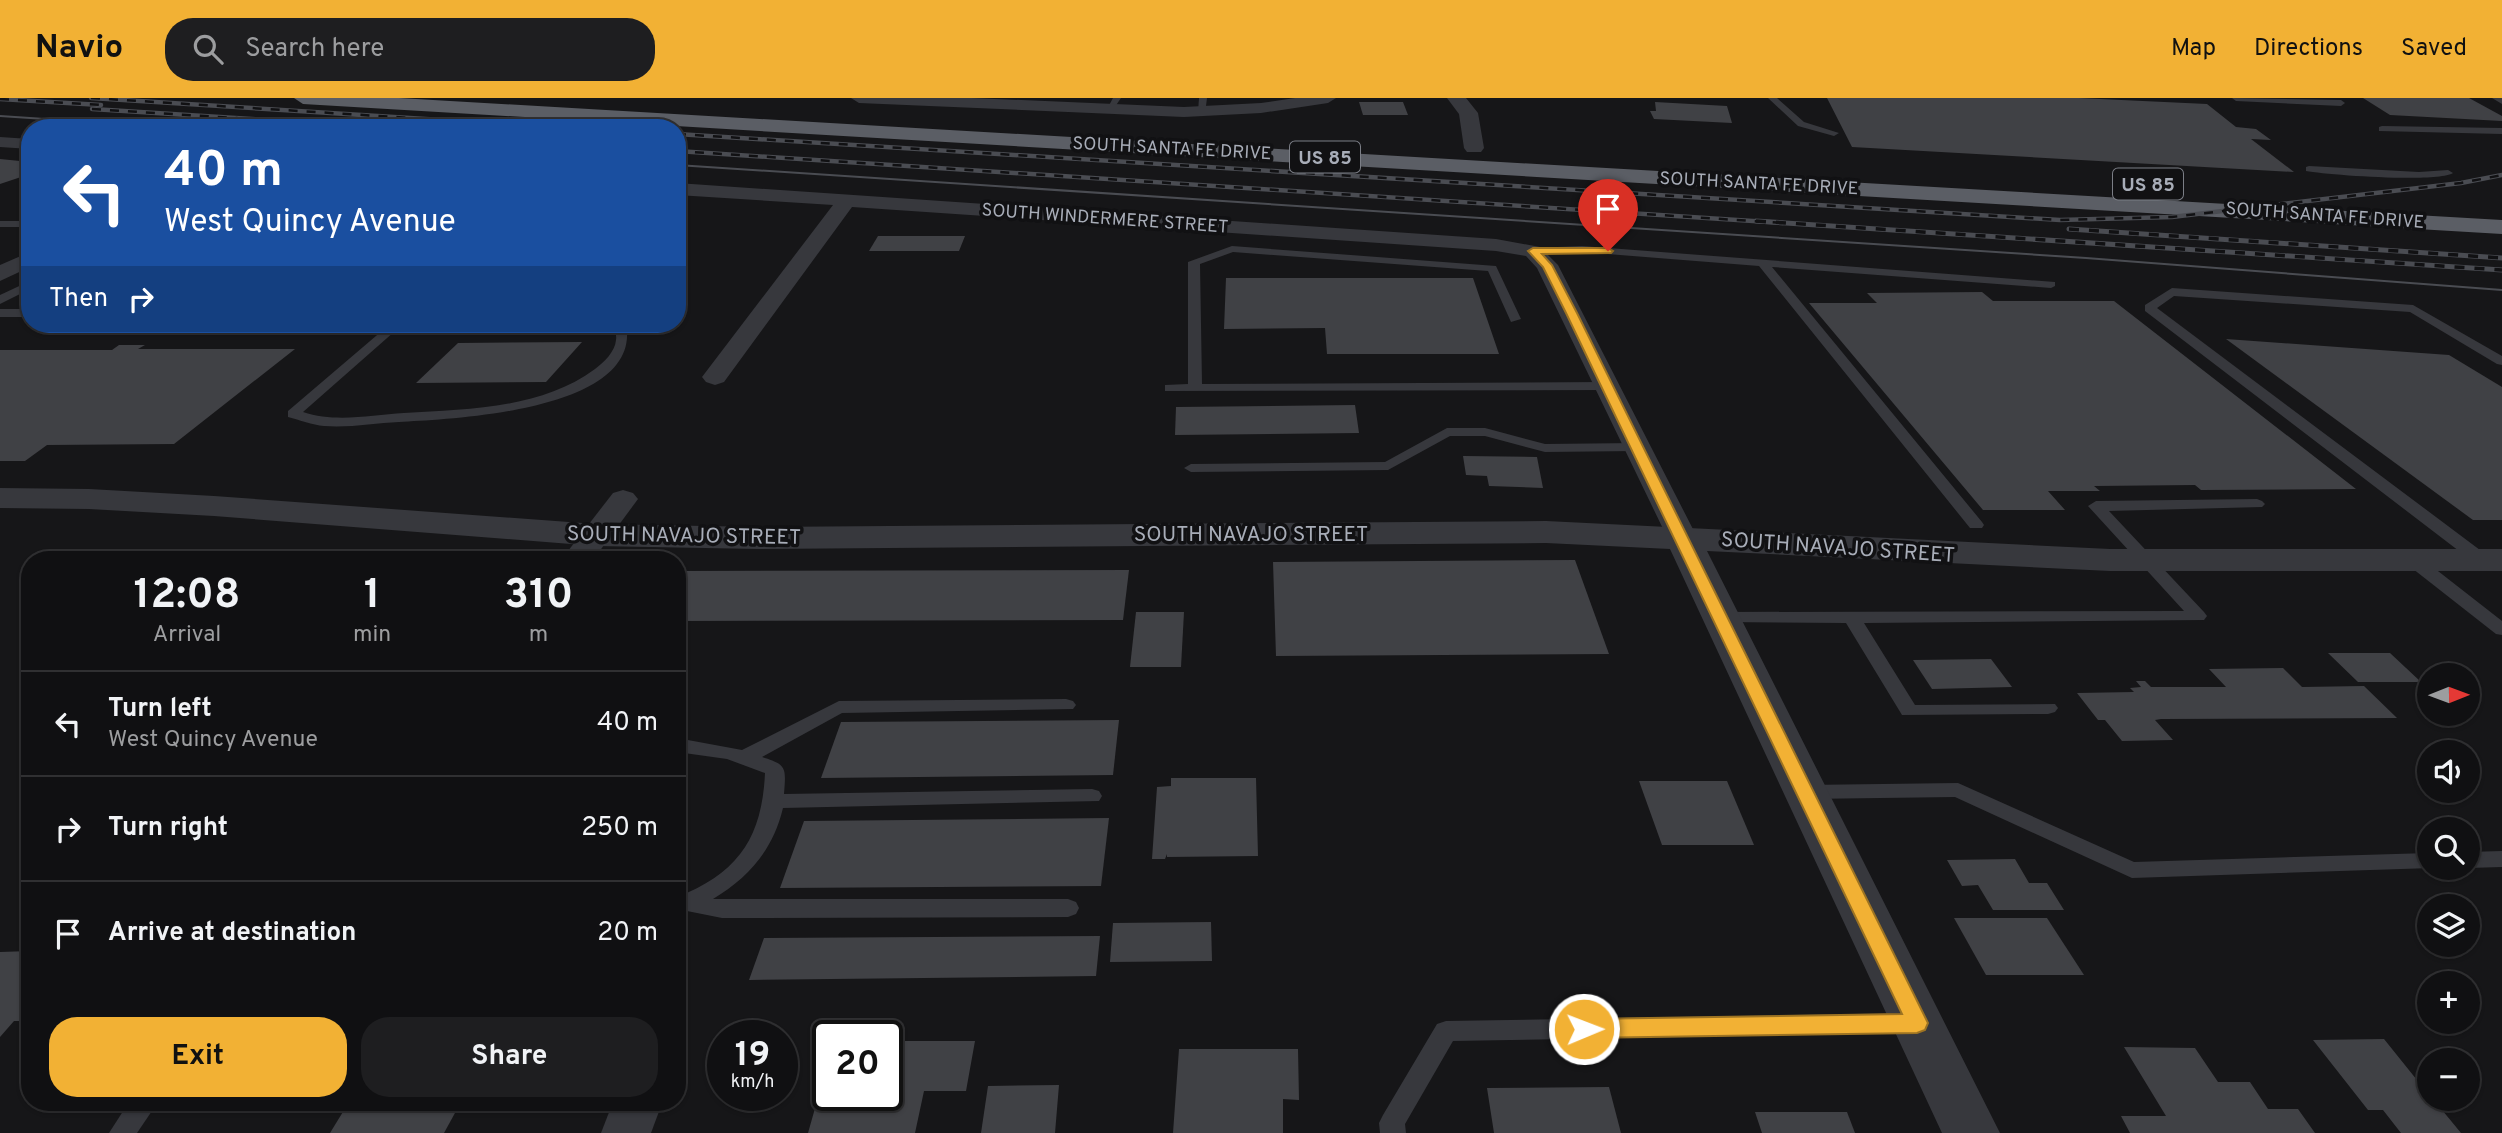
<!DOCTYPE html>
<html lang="en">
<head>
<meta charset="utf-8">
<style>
  :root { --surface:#101012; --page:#1e1e20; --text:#f1f3f6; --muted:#9c9d9f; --line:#303032; --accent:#f2b134 }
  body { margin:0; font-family:Overpass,sans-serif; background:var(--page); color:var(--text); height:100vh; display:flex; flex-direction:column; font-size:26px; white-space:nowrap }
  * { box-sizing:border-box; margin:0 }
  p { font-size:23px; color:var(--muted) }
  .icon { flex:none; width:38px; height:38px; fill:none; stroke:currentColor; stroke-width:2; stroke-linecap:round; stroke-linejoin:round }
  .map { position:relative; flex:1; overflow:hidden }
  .sheet { position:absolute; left:21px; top:453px; width:665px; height:560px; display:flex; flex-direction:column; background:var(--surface); border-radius:28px; box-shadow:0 2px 5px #0004,0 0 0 2px var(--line) }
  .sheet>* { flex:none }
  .banner { position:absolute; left:21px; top:21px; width:665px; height:214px; border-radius:28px; box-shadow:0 2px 5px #0004,0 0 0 2px var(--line); background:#1a4fa0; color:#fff; overflow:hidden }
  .needle { width:46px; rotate:89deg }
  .tools { position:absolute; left:2417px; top:565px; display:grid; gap:14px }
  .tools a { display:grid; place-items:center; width:63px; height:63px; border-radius:50%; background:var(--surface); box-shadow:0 2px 5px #0004,0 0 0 2px var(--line); font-size:35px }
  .speed { position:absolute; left:707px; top:922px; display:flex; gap:14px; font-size:35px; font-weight:700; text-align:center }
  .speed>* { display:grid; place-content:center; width:91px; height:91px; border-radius:50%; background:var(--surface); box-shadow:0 2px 5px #0004,0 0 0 2px var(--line); line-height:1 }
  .speed small { font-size:18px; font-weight:400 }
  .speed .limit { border:4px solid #111; border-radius:10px; background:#fff; color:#111 }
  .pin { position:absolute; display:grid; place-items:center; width:60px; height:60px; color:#fff; margin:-72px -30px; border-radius:50% 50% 50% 0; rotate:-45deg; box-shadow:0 0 7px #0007 }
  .pin .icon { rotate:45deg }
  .me { position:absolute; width:77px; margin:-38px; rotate:89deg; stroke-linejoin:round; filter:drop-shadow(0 0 5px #0008) }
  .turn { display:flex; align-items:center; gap:24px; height:147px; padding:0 28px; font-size:32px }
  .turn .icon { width:91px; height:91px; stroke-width:2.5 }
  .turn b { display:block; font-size:49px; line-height:60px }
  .then { display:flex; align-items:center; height:66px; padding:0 28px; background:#0003; gap:14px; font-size:26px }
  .eta { display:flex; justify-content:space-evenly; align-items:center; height:119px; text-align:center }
  .eta b { font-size:42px; font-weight:700; line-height:49px }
  .button { display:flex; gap:14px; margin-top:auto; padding:14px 28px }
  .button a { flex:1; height:80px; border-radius:28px; background:var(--accent); color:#111; font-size:28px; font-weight:700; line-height:80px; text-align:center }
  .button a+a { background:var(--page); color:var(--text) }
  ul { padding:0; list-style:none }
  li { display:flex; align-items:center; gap:21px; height:105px; padding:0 28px; border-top:2px solid var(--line) }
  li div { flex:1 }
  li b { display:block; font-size:26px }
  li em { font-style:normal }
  header { display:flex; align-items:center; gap:42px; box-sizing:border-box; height:98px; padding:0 35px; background:var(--accent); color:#111 }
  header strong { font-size:33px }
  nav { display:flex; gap:38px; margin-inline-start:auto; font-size:24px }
  .search { width:490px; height:63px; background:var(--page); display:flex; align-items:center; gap:18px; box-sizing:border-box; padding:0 24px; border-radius:28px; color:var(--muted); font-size:26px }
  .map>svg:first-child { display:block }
</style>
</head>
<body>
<header>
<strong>Navio</strong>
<div class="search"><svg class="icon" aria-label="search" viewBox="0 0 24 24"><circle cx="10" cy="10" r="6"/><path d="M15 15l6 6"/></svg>Search here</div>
<nav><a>Map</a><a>Directions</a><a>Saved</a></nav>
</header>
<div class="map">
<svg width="2502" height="1035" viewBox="0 0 2502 1035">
  <rect width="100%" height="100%" fill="#161618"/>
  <!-- building -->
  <g fill="#404145">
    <polygon points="1827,0 2079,0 2207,6 2236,29 2256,31 2271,42 2251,41 2294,74 1852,49"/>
    <polygon points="2363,0 2469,0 2502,18 2502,23 2390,17"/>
    <polygon points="1359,4 1403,4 1408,17 1363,17"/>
    <polygon points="1655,4 1727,8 1732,25 1654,21 1650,13 1656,13"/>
    <polygon points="0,61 30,64 30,76 0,86"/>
    <polygon points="878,138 965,138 959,153 869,153"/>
    <polygon points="1226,180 1473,180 1499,256 1327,256 1325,230 1224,231"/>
    <polygon points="1982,194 1993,203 2114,203 2356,391 2201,392 2195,387 2094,388 2100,393 2048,393 2065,412 1983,412 1809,205 1877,205 1867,195"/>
    <polygon points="2226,241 2449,257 2502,289 2502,422 2473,422"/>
    <polygon points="582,244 546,284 416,285 458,245"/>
    <polygon points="119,247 145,247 138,251 295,251 174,346 47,347 25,363 0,363 0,252 112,252"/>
    <polygon points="1355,307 1359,335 1175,337 1176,309"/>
    <polygon points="1463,358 1537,359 1543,390 1489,388 1487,378 1466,377"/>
    <polygon points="1575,462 1609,556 1276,558 1273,464"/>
    <polygon points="1129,472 1123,522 677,523 677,473"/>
    <polygon points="1136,514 1184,514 1181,569 1130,569"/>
    <polygon points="2328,555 2390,555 2421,584 2358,584"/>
    <polygon points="1991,561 2012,589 1932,591 1913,562"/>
    <polygon points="2283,570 2302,589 2364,588 2397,620 2161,621 2155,622 2173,642 2122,643 2105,622 2098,622 2077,595 2134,594 2130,590 2141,589 2136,583 2145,583 2151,589 2226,589 2209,571"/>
    <polygon points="1119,622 1113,677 821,680 841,624"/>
    <polygon points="1171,680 1256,680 1258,758 1167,759 1167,756 1165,761 1152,761 1157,689 1171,688"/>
    <polygon points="1639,683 1727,683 1754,747 1662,747"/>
    <polygon points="1109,720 1101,788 780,790 804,723"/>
    <polygon points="2015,761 2029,785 2047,785 2064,812 1993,812 1978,787 1962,788 1947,762"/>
    <polygon points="1954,820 2047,820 2084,877 1986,877"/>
    <polygon points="1211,824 1212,863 1110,864 1113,825"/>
    <polygon points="1100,838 1096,878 749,882 764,840"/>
    <polygon points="30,853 30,923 14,923 0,939 0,854"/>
    <polygon points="2384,941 2429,997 2429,1001 2433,1001 2461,1035 2401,1035 2383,1012 2368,1012 2313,942"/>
    <polygon points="887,943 975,943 966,993 924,993 915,1035 808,1035 827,968 828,998 887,998"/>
    <polygon points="2124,949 2195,950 2218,984 2250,984 2268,1011 2298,1011 2315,1035 2130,1035 2121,1018 2166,1018"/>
    <polygon points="1179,951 1298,951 1299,1002 1283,1001 1283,1035 1173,1035"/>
    <polygon points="1059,987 1055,1035 981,1035 988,988"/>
    <polygon points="1609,989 1621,1035 1494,1035 1487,990"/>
    <polygon points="349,1004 461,1004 444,1035 330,1035"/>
    <polygon points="1755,1014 1847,1014 1855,1035 1762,1035"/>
  </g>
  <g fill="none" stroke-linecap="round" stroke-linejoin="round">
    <!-- service -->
    <g fill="#37383d" fill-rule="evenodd">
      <polygon points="1113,0 1121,0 1112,13 1106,13"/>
      <polygon points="1199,0 1207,0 1205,16 1198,14"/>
      <polygon points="1768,0 1777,0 1804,24 1839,35 1834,38 1798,28"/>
      <polygon points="2232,0 2341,2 2345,5 2341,8 2236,3"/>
      <polygon points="2492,0 2502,0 2502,6"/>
      <polygon points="2382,28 2502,30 2502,36 2379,33 2379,29"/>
      <path d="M 2309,68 L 2419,74 L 2448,72 L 2453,75 C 2437,85 2328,77 2306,73 L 2306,69 Z"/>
      <rect x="0" y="123" width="30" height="6"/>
      <polygon points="1232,148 1496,168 1521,221 1511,224 1488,173 1233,154 1200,166 1202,286 1607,284 1614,288 1607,292 1165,293 1165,287 1188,286 1188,164"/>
      <polygon points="1582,148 2055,184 2055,188 2051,190 1772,169 1982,424 1984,427 1982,430 1970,430 1759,168 1582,154 1533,156 1527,153 1533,150"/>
      <polygon points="30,183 30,191 0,206 0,197"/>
      <polygon points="2172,190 2413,207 2502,258 2502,267 2497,266 2410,214 2174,198 2157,210 2488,458 2490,462 2488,466 2476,466 2145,213 2145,207"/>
      <rect x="0" y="211" width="30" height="8"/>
      <path d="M 390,226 L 403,226 L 303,314 C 336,325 371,317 404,315 C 468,311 541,311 595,271 C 604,264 615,254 616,242 C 617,237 614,230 614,226 L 626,226 C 643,313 454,321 399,324 C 375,325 349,330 324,328 C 312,327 300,322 288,319 L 288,313 Z"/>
      <polygon points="1447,330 1485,330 1545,346 1637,345 1644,349 1637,353 1545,354 1485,338 1450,338 1388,372 1191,374 1184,370 1191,366 1385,364"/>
      <polygon points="2257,401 2262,403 2265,406 2262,409 2109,413 2204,514 2207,518 2204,522 1864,525 1915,607 2055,606 2058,610 2055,614 2048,616 1902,617 1846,525 1721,524 1712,519 1721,514 2184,513 2088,408 2096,403"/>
      <polygon points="2414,458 2420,459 2502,523 2502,537 2496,536 2408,467 2406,463 2408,459"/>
      <path d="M 1066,601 L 1073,603 L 1076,607 L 1073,611 L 842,615 L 762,659 C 787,667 786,669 784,696 L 1092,691 L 1099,693 L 1102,698 L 1099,703 L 783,710 C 773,752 749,779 713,801 L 1068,801 L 1076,804 L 1079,810 L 1076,816 L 1068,819 L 722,820 L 677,811 L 677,799 C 739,775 762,739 765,675 L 727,661 L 677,654 L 677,640 L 742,652 L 839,603 Z"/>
      <polygon points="1958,685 2134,764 2429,755 2429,770 2432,770 2132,780 1955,699 1806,701 1799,699 1796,694 1799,689 1806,687"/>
      <polygon points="2502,753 2502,769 2468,770 2468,754"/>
      <polygon points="1914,915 1923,918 1926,925 1923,932 1914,935 1453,943 1405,1026 1406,1035 1380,1035 1379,1025 1383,1017 1437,926 1446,923"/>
      <polygon points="129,1004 158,1004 137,1035 109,1035"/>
    </g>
    <!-- minor -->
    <g fill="#37383d" fill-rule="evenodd">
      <polygon points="851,0 972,0 1184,9 1261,5 1295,0 1336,0 1328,5 1261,15 1184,19 859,5"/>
      <polygon points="0,39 30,41 30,51 0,49"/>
      <polygon points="677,85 1496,141 1540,149 1558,167 1697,439 1693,445 1682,448 1671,445 1667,439 1537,170 1526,158 1496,153 852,109 724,284 715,287 706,284 702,279 833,107 677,97"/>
      <polygon points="30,154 30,169 0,183 0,167"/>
      <polygon points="623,392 633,395 638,401 593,462 561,462 613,395"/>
      <polygon points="613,1004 659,1004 661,1008 651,1035 601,1035"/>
    </g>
    <!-- tertiary -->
    <g fill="#37383d" fill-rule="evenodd">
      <polygon points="1447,0 1466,0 1478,15 1484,50 1481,54 1467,54 1464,50 1459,16"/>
      <polygon points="0,390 89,391 214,398 596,426 759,429 1546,423 2110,451 2502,451 2502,473 2110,473 1707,453 2000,1035 1942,1035 1670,451 1546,445 759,451 596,448 214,418 89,411 0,410"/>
    </g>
    <!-- trunk -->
    <polygon fill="#5b5e65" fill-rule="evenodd" points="294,0 399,0 2502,122 2502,136 303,6"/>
    <!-- tram -->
    <g stroke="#4a4c52" stroke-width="2">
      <polyline points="0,18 180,30"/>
      <polyline points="677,67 2086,160 2502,192"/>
    </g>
    <!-- rail-far1 casing -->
    <g stroke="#4a4c52" stroke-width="4.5">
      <g id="rail-far1">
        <polyline points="91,0 571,30"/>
        <polyline points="0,1 101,7"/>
        <polyline points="92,11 393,30"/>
        <polyline points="677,36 2060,122 2172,119 2461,85 2502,77"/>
        <polyline points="677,53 1783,125"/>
      </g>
    </g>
    <!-- rail casing -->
    <g stroke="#4a4c52" stroke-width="5">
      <g id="rail">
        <polyline points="1756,123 2502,172"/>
        <polyline points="2069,131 2502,160"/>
      </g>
    </g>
    <!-- rail-far1 -->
    <use href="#rail-far1" stroke="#111113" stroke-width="2.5" stroke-dasharray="9" stroke-linecap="butt"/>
    <!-- rail -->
    <use href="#rail" stroke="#111113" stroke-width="3.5" stroke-dasharray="10" stroke-linecap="butt"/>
  </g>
  <!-- route -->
  <polygon fill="#f2b134" stroke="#9d7322" stroke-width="2" points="1608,150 1613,153 1611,155 1542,156 1552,167 1577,215 1928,925 1925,932 1917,935 1584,940 1576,937 1573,931 1576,924 1584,921 1902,916 1566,215 1543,169 1528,153 1533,150"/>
  <g text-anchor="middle" stroke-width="7" stroke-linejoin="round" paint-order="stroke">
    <!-- far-street labels -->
    <g font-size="18" fill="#a8adb8" stroke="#111113">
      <text transform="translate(1172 50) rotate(3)" y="6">SOUTH SANTA FE DRIVE</text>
      <text transform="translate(1759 85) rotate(3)" y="6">SOUTH SANTA FE DRIVE</text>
      <text transform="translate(2325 117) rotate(4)" y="6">SOUTH SANTA FE DRIVE</text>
      <text transform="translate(1105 120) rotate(4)" y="6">SOUTH WINDERMERE STREET</text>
    </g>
    <!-- shield labels -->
    <g fill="#111113" stroke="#7b7e86" stroke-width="2">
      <rect x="1290" y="43.5" width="70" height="31" rx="5"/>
      <rect x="2113" y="70.5" width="70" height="31" rx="5"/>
    </g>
    <g font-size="19" font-weight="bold" fill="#a8adb8">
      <text x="1325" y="66">US 85</text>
      <text x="2148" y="93">US 85</text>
    </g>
    <!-- street labels -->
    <g font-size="21" fill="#a8adb8" stroke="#111113">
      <text x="1251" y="443">SOUTH NAVAJO STREET</text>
      <text transform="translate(684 437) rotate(1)" y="7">SOUTH NAVAJO STREET</text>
      <text transform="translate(1838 449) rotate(4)" y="7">SOUTH NAVAJO STREET</text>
    </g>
  </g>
</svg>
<div class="tools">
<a><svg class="needle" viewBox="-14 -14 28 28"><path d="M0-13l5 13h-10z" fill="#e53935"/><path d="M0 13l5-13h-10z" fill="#9c9d9f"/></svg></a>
<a><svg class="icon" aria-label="sound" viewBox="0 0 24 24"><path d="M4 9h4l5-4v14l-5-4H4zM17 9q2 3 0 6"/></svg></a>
<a><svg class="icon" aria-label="search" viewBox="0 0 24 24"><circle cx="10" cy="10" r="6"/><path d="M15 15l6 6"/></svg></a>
<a><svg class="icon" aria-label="layers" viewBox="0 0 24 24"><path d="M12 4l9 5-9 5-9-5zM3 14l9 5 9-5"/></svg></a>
<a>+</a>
<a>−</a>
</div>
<div class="speed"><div>19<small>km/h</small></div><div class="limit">20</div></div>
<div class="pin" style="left:1608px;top:153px;background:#d93025"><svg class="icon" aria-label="arrive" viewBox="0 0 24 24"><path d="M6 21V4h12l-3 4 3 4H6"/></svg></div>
<svg class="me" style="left:1584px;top:931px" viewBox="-20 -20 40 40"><circle r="17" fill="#f2b134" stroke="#fff" stroke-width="3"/><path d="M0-11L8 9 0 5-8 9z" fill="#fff"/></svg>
<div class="banner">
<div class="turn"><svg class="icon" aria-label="left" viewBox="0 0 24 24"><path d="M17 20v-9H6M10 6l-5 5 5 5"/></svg><div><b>40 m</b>West Quincy Avenue</div></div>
<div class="then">Then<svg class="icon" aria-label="right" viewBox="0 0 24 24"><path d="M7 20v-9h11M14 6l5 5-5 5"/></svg></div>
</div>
<section class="sheet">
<div class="eta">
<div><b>12:08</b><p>Arrival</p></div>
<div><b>1</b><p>min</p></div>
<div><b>310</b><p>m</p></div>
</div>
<ul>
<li><svg class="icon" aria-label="left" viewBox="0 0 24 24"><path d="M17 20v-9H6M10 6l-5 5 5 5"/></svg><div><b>Turn left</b><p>West Quincy Avenue</p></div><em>40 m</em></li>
<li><svg class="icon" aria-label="right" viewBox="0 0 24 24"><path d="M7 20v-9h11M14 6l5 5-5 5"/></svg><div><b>Turn right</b></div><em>250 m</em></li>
<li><svg class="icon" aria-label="arrive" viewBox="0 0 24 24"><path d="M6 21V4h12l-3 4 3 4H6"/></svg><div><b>Arrive at destination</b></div><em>20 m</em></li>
</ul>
<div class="button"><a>Exit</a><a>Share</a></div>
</section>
</div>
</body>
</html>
